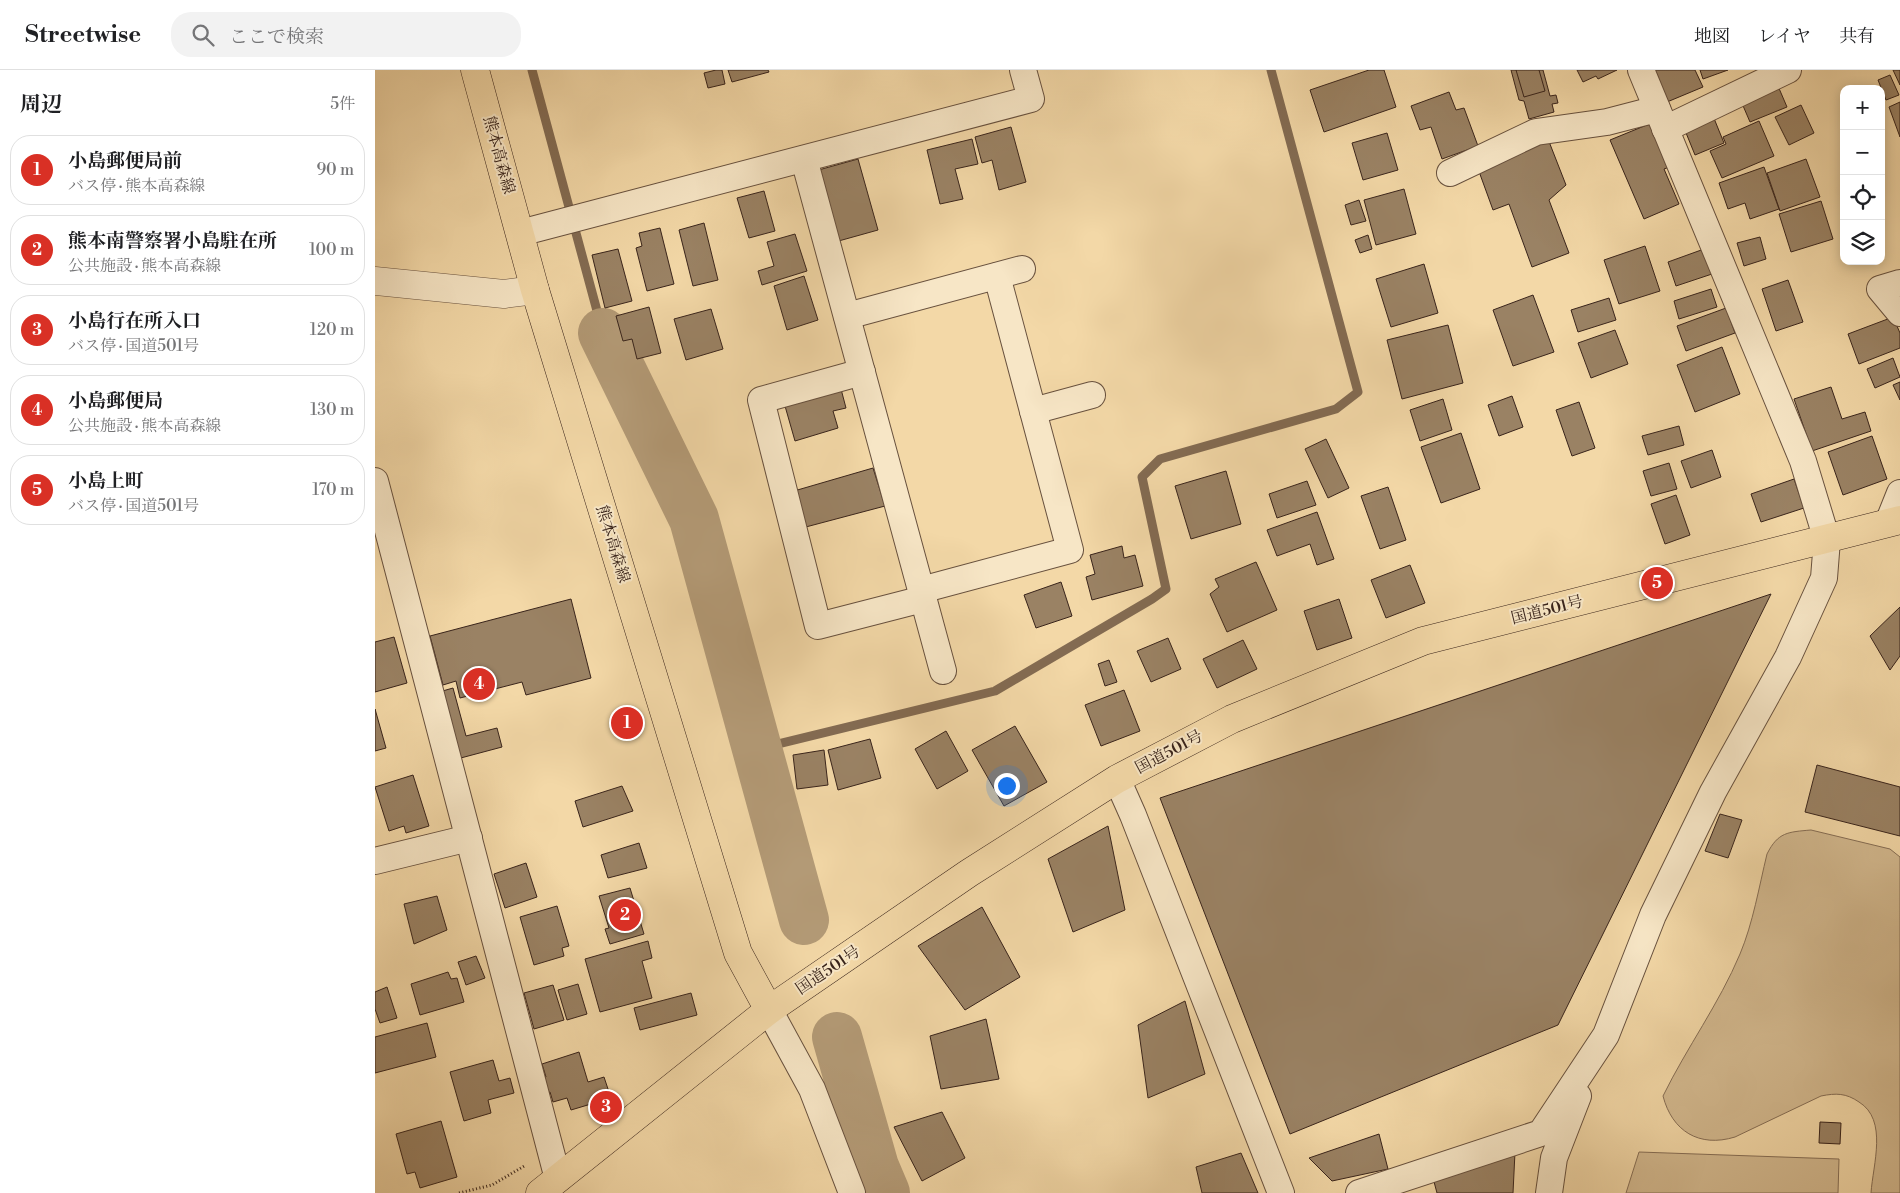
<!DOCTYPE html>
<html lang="ja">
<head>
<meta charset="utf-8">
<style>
	body { margin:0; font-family:"Libre Bodoni","Noto Serif JP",serif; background:#f2f2f2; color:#202124 }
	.controls { position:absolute; right:15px; top:15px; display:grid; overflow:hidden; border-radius:10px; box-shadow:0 2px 12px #0003 }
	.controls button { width:45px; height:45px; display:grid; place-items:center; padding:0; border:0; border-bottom:1px solid #e0e0e0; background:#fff; color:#202124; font:25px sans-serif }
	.you { position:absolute; left:631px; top:715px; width:18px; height:18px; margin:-12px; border:4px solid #fff; border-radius:50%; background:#1a73e8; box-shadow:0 0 0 8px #1a73e833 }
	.badge { display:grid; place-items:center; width:32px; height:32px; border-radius:50%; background:#d93025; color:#fff; font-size:16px; font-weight:700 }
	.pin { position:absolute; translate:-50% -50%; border:2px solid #fff; box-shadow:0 1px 5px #0006 }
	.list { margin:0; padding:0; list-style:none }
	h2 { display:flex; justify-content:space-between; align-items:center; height:65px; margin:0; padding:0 20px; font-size:21px }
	h2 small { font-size:16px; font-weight:400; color:#757577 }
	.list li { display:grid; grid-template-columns:32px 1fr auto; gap:15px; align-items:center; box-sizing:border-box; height:70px; margin:0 10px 10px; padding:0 10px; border:1px solid #e0e0e0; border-radius:20px }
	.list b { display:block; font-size:19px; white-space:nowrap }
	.list p { margin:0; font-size:16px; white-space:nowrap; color:#757577 }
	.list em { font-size:16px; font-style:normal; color:#757577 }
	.icon { flex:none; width:28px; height:28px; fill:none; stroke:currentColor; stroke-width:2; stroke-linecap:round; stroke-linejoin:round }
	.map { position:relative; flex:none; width:1525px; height:1123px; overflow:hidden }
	header { display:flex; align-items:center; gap:30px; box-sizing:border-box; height:70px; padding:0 25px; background:#fff; border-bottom:1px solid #e0e0e0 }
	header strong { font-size:24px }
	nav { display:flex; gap:28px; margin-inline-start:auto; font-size:18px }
	.search { width:350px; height:45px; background:#f2f2f2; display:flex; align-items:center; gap:12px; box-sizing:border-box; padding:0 18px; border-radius:20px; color:#757577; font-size:19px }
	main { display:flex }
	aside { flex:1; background:#fff }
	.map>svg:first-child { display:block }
</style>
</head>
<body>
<header>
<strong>Streetwise</strong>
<div class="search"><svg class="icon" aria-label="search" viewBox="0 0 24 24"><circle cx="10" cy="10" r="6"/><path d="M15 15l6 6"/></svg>ここで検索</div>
<nav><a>地図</a><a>レイヤ</a><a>共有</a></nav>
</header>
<main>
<aside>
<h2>周辺<small>5件</small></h2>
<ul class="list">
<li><span class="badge">1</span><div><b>小島郵便局前</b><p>バス停 · 熊本高森線</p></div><em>90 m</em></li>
<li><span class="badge">2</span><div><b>熊本南警察署小島駐在所</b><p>公共施設 · 熊本高森線</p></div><em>100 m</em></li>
<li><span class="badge">3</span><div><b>小島行在所入口</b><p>バス停 · 国道501号</p></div><em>120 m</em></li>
<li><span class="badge">4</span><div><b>小島郵便局</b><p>公共施設 · 熊本高森線</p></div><em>130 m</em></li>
<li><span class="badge">5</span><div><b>小島上町</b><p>バス停 · 国道501号</p></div><em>170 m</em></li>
</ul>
</aside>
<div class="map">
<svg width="1525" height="1123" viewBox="0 0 1525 1123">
	<rect width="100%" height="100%" fill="#f3d8a7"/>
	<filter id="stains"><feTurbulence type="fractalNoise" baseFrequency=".004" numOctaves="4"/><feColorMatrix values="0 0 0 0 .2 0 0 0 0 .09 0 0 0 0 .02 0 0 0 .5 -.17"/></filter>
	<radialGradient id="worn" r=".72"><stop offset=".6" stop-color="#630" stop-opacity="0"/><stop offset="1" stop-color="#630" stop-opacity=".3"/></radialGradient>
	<g fill="#d3b98f" stroke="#866e55">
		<path d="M 1436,760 L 1515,779 L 1525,787 L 1525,1123 L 1496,1123 C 1498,1094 1513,1050 1484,1032 C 1471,1023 1461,1023 1446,1026 L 1360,1067 C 1324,1078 1297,1061 1288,1026 C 1312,977 1344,934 1365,884 C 1378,853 1384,817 1392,784 C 1403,762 1413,762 1436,760 Z"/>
		<path d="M 1264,1082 L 1464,1089 L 1463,1123 L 1251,1123 Z"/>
	</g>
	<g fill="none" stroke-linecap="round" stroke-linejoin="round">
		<g stroke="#836b52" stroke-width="9">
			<path d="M 157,0 L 228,263"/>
			<path d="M 382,679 L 620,621 L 777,529 L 791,519 L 767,407 L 785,389 L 961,339 L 983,322 L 896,0"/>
		</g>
		<g stroke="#b49b77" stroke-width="50">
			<path d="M 228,263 L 319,449 L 429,850"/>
			<path d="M 462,967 L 499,1097 L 510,1123"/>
		</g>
	</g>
	<g fill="#9a8264" stroke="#39241b">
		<path d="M 341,0 L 347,0 L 350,14 L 333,18 L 329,3 Z"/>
		<path d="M 353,0 L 393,0 L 394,2 L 357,12 Z"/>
		<path d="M 994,0 L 1009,0 L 1021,37 L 949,62 L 935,20 Z"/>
		<path d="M 1136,0 L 1168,0 L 1175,26 L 1181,25 L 1183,33 L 1177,34 L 1179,42 L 1154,49 L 1149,31 L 1144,30 Z"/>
		<path d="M 1141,0 L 1164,0 L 1170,21 L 1149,27 Z"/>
		<path d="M 1202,0 L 1242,0 L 1223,9 L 1221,6 L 1208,12 Z"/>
		<path d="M 1279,0 L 1320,0 L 1328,17 L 1292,32 Z"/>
		<path d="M 1325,0 L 1353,0 L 1328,9 Z"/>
		<path d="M 1518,0 L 1525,0 L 1525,15 Z"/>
		<path d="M 1515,5 L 1524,25 L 1511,30 L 1503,10 Z"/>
		<path d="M 1400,9 L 1412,37 L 1375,52 L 1363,24 Z"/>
		<path d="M 1074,22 L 1081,40 L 1089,38 L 1103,76 L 1067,89 L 1056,57 L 1045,60 L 1036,36 Z"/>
		<path d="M 1525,32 L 1525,67 L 1514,37 Z"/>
		<path d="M 1426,35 L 1439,63 L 1414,75 L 1400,47 Z"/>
		<path d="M 1336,41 L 1349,73 L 1320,85 L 1307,53 Z"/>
		<path d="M 1384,51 L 1399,86 L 1347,108 L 1335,81 L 1351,74 L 1348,67 Z"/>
		<path d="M 1279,52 L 1297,96 L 1289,99 L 1304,134 L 1269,149 L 1235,70 Z"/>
		<path d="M 636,57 L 651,112 L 624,120 L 617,90 L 607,93 L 600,67 Z"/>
		<path d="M 1012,63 L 1023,100 L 988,110 L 977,73 Z"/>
		<path d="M 597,69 L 603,94 L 580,99 L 588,129 L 565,134 L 552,80 Z"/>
		<path d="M 1173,69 L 1191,115 L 1174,130 L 1194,183 L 1157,197 L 1134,134 L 1118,140 L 1102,96 Z"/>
		<path d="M 483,89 L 503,160 L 460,172 L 440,101 Z"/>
		<path d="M 1431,89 L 1445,127 L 1405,141 L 1392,103 Z"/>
		<path d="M 1389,97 L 1404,139 L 1375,149 L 1370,133 L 1353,139 L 1344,113 Z"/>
		<path d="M 1029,119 L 1041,164 L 1001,175 L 989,130 Z"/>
		<path d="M 389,121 L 400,161 L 374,168 L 362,128 Z"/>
		<path d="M 984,130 L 991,151 L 976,155 L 970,135 Z"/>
		<path d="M 1446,131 L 1458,169 L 1416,182 L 1404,144 Z"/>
		<path d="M 329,153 L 343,210 L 318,216 L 304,160 Z"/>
		<path d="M 285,158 L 299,214 L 272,221 L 261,178 L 267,176 L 264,163 Z"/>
		<path d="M 420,164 L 432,201 L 387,215 L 383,201 L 399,196 L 392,172 Z"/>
		<path d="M 993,165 L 997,179 L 985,183 L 980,170 Z"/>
		<path d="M 1385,167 L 1391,189 L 1369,196 L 1362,173 Z"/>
		<path d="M 1270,176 L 1285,221 L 1244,234 L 1229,190 Z"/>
		<path d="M 243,179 L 257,231 L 230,238 L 217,185 Z"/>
		<path d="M 1329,179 L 1337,204 L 1301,216 L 1293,192 Z"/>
		<path d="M 1049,194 L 1063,243 L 1016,257 L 1001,209 Z"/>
		<path d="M 429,206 L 443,250 L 412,260 L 399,216 Z"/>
		<path d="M 1413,210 L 1428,252 L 1401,261 L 1387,219 Z"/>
		<path d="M 1336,219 L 1342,237 L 1304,249 L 1299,231 Z"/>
		<path d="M 1158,225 L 1179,282 L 1138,296 L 1118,240 Z"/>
		<path d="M 1234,228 L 1241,250 L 1203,262 L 1196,240 Z"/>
		<path d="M 274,237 L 286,283 L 262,289 L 257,269 L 248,271 L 241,246 Z"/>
		<path d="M 1351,238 L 1360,263 L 1311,281 L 1302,256 Z"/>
		<path d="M 336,239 L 348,279 L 311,290 L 299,249 Z"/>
		<path d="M 1518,247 L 1525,263 L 1525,278 L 1484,294 L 1473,264 Z"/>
		<path d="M 1073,255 L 1088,313 L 1027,329 L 1012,270 Z"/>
		<path d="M 1240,260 L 1253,294 L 1216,308 L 1203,273 Z"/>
		<path d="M 1347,277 L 1365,324 L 1320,342 L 1302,295 Z"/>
		<path d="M 1518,288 L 1525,307 L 1500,318 L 1492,299 Z"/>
		<path d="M 1525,312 L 1525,330 L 1518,315 Z"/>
		<path d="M 1456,317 L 1467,349 L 1490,342 L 1496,361 L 1437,381 L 1419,329 Z"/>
		<path d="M 466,319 L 471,338 L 458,341 L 463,358 L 420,371 L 410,336 Z"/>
		<path d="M 1137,326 L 1148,357 L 1124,366 L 1113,335 Z"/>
		<path d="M 1068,329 L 1077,360 L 1045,371 L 1035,340 Z"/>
		<path d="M 1204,332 L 1220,378 L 1197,386 L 1181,340 Z"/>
		<path d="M 1304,356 L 1309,375 L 1273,385 L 1267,366 Z"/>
		<path d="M 1086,363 L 1105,419 L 1066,433 L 1046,377 Z"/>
		<path d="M 1497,366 L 1512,409 L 1468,425 L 1453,382 Z"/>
		<path d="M 951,369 L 974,418 L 953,428 L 930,379 Z"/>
		<path d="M 1337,380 L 1346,407 L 1316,418 L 1306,391 Z"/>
		<path d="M 1294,393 L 1302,419 L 1276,426 L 1268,401 Z"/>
		<path d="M 498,398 L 510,436 L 427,458 L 419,421 Z"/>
		<path d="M 851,401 L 866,454 L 816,469 L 800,416 Z"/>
		<path d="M 1419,409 L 1429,438 L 1386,452 L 1376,424 Z"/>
		<path d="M 932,411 L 941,435 L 902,448 L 894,424 Z"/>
		<path d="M 1013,417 L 1031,470 L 1005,479 L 986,426 Z"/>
		<path d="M 1301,425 L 1315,465 L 1290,474 L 1276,434 Z"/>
		<path d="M 942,442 L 959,489 L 942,495 L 935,474 L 902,486 L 892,460 Z"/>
		<path d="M 747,476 L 749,488 L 760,485 L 768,516 L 717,530 L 711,507 L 720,504 L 715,485 Z"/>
		<path d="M 881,492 L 902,540 L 852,562 L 835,524 L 844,517 L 840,509 Z"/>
		<path d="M 1035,495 L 1050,533 L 1011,548 L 996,510 Z"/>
		<path d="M 686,512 L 697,546 L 661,558 L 649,525 Z"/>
		<path d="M 1396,524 L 1183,955 L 915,1064 L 785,728 Z"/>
		<path d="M 196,529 L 216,608 L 151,625 L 147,612 L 85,628 L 81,611 L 68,615 L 55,566 Z"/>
		<path d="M 964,529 L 977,568 L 942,580 L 929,541 Z"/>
		<path d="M 1525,537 L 1525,586 L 1515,600 L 1495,566 Z"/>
		<path d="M 19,567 L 32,613 L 0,622 L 0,572 Z"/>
		<path d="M 793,568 L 806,599 L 776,612 L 762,581 Z"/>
		<path d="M 868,570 L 882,599 L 842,618 L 828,589 Z"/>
		<path d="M 734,590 L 742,612 L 730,616 L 723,594 Z"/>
		<path d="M 78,618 L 91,666 L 122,658 L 127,677 L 82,689 L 64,622 Z"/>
		<path d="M 749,620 L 765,661 L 726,676 L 710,635 Z"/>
		<path d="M 0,639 L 11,678 L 0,681 Z"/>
		<path d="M 640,656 L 672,712 L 629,736 L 597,680 Z"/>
		<path d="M 571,661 L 593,701 L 562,719 L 540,679 Z"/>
		<path d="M 495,669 L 506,708 L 463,720 L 453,680 Z"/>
		<path d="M 449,680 L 453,715 L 422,719 L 418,685 Z"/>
		<path d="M 1442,695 L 1525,717 L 1525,766 L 1430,742 Z"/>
		<path d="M 38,705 L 54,756 L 31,763 L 29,756 L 14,761 L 0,717 Z"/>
		<path d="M 247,716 L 258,741 L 208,757 L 200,731 Z"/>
		<path d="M 1345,744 L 1367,750 L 1353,788 L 1330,781 Z"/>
		<path d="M 733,756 L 750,840 L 698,862 L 673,789 Z"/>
		<path d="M 264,773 L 272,798 L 233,808 L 226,785 Z"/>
		<path d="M 151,793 L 162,827 L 130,838 L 119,804 Z"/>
		<path d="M 255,818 L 269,864 L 235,874 L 230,859 L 234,858 L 224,826 Z"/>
		<path d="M 62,826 L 72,860 L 39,874 L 29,834 Z"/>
		<path d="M 182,836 L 194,876 L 187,878 L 189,886 L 159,895 L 145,847 Z"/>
		<path d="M 607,837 L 645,907 L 590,940 L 543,876 Z"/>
		<path d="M 273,871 L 277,888 L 267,891 L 277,928 L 225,942 L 210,889 Z"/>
		<path d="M 101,886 L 110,908 L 91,915 L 83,892 Z"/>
		<path d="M 73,902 L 76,909 L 82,908 L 89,932 L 45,945 L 36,914 Z"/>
		<path d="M 203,914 L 212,944 L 192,950 L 183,920 Z"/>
		<path d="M 178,915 L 189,950 L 159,959 L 149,923 Z"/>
		<path d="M 12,917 L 22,948 L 5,953 L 0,939 L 0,922 Z"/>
		<path d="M 316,923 L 322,945 L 265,960 L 259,938 Z"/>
		<path d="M 810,931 L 830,1004 L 773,1028 L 763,955 Z"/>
		<path d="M 611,949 L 624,1009 L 566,1019 L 555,966 Z"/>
		<path d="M 52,953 L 61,987 L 0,1003 L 0,967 Z"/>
		<path d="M 204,982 L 213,1012 L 229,1007 L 236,1028 L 196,1040 L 192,1028 L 178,1032 L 175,1022 L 169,1024 L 164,1009 L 171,1007 L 167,994 Z"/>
		<path d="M 118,990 L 124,1011 L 135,1008 L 139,1023 L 113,1030 L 116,1043 L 89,1051 L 75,1002 Z"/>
		<path d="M 567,1042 L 590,1088 L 547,1111 L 519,1057 Z"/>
		<path d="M 66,1051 L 82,1107 L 45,1118 L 40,1102 L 32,1104 L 21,1064 Z"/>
		<path d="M 1445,1052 L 1466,1053 L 1465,1074 L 1444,1073 Z"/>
		<path d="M 1004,1064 L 1013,1099 L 957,1111 L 934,1088 Z"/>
		<path d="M 1140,1082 L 1138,1123 L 1062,1123 L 1058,1108 Z"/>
		<path d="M 866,1083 L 883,1123 L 827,1123 L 821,1097 Z"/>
	</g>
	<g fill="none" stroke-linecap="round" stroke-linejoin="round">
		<g stroke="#68513e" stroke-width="28">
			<g id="minor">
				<path d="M 1290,59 L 1413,0"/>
				<path d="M 429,89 L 568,601"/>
				<path d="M 1075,103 L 1161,62 L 1232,52 L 1282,39"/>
				<path d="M 145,163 L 656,29 L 648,0"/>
				<path d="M 1525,213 L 1505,219 L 1525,243"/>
				<path d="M 472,246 L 647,199"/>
				<path d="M 487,302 L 386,330 L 443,556 L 548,529"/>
				<path d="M 658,341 L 717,325"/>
				<path d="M 0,411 L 183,1109"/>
				<path d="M 1513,453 L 1525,423"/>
				<path d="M 546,520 L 695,480 L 622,206"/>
				<path d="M 742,709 L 758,745 L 906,1123"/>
				<path d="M 0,791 L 94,768"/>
				<path d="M 394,940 L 437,1019 L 477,1123"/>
				<path d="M 984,1123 L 1166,1063 L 1231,965 L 1278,845 L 1338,722 L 1413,587 L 1449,508 L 1452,470 L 1428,391 L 1266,0"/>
				<path d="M 1174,1123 L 1179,1088 L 1203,1026"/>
			</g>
		</g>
		<g stroke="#68513e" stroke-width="29">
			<path id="tertiary" d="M 0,211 L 129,224 L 160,220"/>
		</g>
		<g stroke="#39241b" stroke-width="29">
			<path id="primary" d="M 100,0 L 160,220 L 363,883 L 394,940"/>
		</g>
		<g stroke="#39241b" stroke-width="29">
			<path id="trunk" d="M 165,1123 L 394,940 L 594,803 L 742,709 L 857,649 L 1048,571 L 1525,450"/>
		</g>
		<path stroke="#39241b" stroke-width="3" stroke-dasharray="1 2.5" stroke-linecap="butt" d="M 84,1123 L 117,1115 L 151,1095"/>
		<use href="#minor" stroke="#f7e6c6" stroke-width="26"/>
		<use href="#tertiary" stroke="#f7e6c6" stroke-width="28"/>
		<use href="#primary" stroke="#f3d8a7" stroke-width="28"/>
		<use href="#trunk" stroke="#f3d8a7" stroke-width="28"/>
	</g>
	<g text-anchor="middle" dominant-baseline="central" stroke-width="4" stroke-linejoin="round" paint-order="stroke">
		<g font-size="16" fill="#39241b" stroke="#f7e6c6">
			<text transform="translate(124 85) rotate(75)">熊本高森線</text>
			<text transform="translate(238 474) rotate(73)">熊本高森線</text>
			<text transform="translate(1172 540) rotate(-14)">国道501号</text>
			<text transform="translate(794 682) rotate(-28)">国道501号</text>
			<text transform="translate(453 900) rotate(-34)">国道501号</text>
		</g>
	</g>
	<rect width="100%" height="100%" filter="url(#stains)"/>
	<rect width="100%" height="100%" fill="url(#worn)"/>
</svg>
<div class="controls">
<button>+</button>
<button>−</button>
<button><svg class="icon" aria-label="locate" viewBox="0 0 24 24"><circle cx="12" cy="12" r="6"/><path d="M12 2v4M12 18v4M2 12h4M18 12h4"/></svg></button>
<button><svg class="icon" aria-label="layers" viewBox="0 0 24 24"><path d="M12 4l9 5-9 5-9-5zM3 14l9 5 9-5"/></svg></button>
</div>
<div class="you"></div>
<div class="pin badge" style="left:252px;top:653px">1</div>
<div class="pin badge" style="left:250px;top:845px">2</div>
<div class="pin badge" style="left:231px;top:1037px">3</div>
<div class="pin badge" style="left:104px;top:614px">4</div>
<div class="pin badge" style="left:1282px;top:513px">5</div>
</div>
</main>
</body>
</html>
